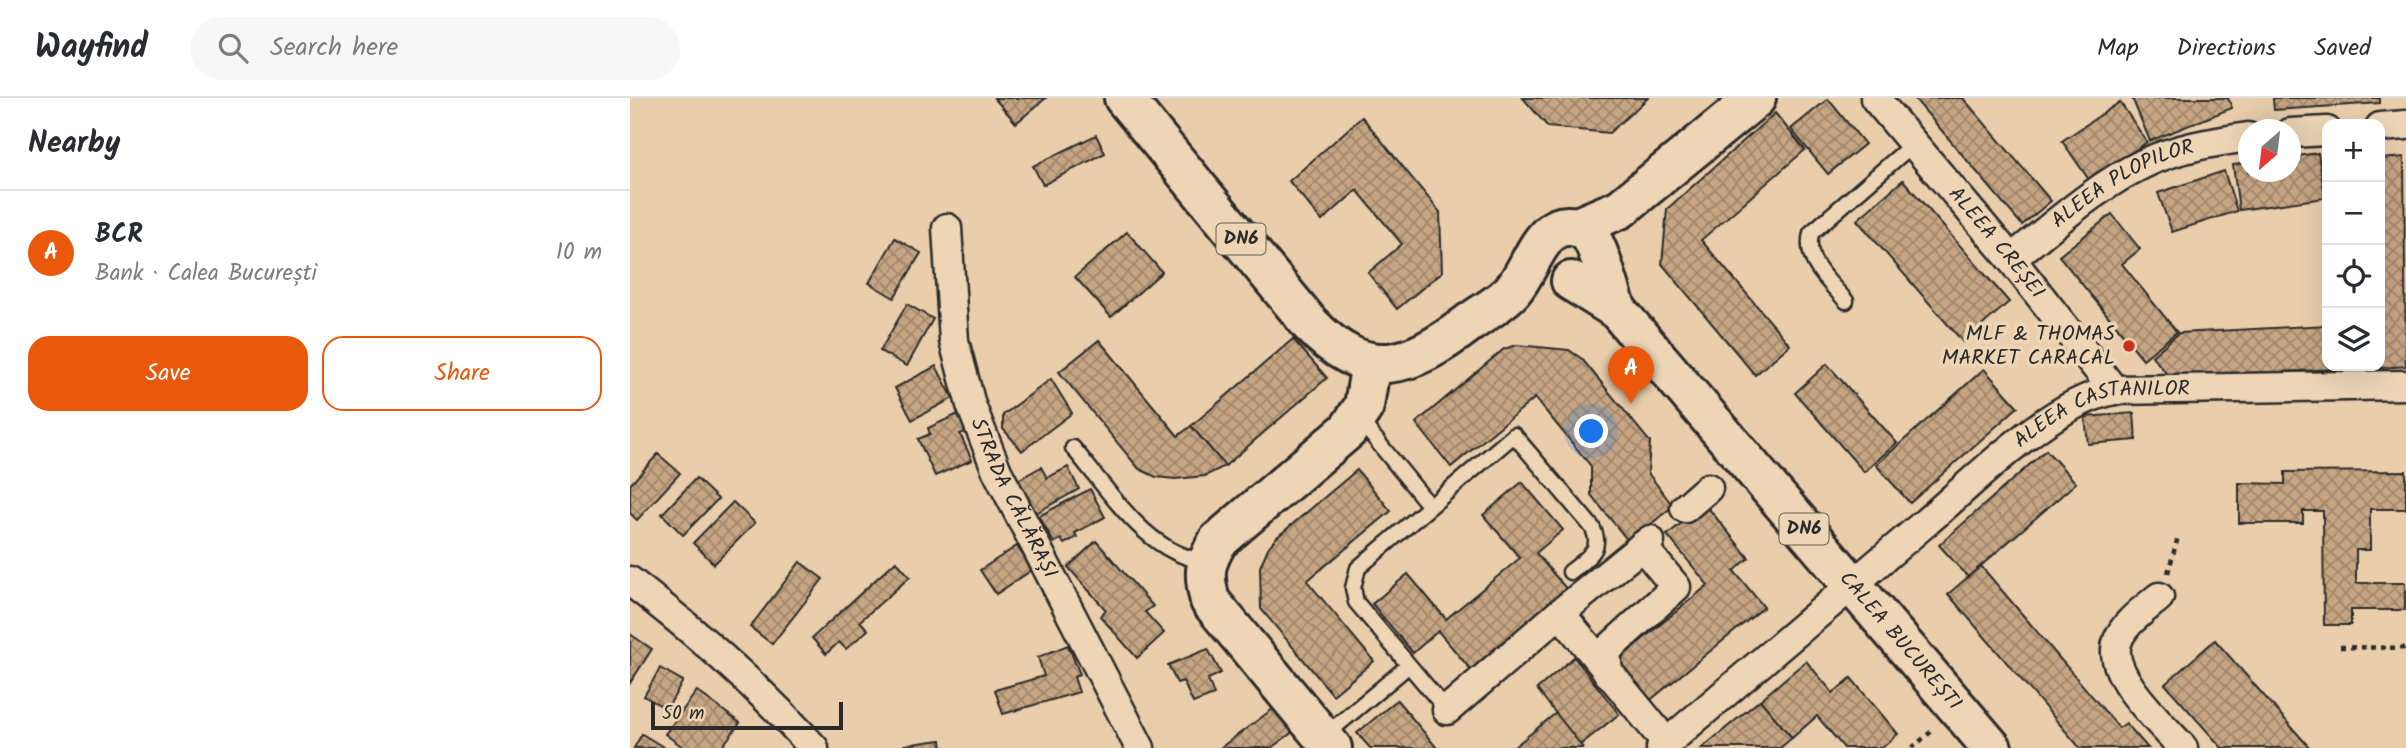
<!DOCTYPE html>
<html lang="en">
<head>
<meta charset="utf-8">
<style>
	body { margin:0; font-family:Kalam,sans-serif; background:#f7f7f7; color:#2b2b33 }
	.controls { position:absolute; right:21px; top:21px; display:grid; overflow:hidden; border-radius:14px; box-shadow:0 7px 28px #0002 }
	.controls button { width:63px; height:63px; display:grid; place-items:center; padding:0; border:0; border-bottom:2px solid #e1e1e2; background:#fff; color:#2b2b33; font:35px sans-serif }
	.compass { position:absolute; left:1608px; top:21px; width:63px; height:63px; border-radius:50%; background:#fff; box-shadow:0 7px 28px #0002; rotate:208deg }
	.scale { position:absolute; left:21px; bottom:18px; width:192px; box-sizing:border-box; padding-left:7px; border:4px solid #2b2b2b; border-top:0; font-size:19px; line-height:24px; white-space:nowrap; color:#2b2b2b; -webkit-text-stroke:5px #edd5b6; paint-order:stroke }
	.you { position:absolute; left:962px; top:334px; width:24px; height:24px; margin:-18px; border:5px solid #fff; border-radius:50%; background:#1a73e8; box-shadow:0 0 0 10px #1a73e833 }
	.badge { display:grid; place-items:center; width:46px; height:46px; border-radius:50%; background:#ea580c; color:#fff; font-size:23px; font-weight:700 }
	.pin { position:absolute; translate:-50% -58px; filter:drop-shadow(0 2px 4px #0008) }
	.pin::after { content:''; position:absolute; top:37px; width:24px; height:21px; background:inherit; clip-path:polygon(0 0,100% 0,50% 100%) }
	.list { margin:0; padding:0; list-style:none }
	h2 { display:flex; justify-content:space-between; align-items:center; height:91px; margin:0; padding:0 28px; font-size:30px }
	h2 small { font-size:23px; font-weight:400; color:#7c7c81 }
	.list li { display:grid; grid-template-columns:46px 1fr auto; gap:21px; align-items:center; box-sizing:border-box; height:126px; padding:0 28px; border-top:2px solid #e1e1e2 }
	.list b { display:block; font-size:26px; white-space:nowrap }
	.list p { margin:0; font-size:23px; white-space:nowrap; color:#7c7c81 }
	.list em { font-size:23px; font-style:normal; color:#7c7c81 }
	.actions { display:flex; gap:14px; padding:21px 28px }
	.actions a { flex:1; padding:16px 0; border:2px solid #ea580c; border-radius:21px; text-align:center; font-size:24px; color:#ea580c }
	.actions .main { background:#ea580c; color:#fff }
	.icon { flex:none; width:38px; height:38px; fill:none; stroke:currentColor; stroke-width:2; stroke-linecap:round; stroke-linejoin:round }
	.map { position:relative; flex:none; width:1776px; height:650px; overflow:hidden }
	header { display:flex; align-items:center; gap:42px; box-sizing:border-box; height:98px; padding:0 35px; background:#fff; border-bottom:2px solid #e1e1e2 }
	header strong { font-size:33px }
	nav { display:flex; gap:38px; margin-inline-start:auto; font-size:24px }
	.search { width:490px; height:63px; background:#f7f7f7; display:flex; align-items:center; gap:18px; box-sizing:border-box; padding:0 24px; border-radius:38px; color:#7c7c81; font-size:26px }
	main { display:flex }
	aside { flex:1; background:#fff }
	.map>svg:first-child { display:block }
</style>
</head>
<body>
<header>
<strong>Wayfind</strong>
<div class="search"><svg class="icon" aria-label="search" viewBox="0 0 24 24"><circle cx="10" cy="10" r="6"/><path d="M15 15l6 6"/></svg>Search here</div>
<nav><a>Map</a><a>Directions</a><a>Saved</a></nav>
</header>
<main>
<aside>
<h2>Nearby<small></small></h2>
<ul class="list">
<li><span class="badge">A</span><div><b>BCR</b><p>Bank · Calea București</p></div><em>10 m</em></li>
</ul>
<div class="actions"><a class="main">Save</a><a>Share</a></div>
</aside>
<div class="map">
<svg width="1776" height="650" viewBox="0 0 1776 650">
	<defs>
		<pattern id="building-cross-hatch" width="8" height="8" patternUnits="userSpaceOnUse" patternTransform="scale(1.75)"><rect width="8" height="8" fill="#c6a583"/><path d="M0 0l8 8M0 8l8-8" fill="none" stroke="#a1876b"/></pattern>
	</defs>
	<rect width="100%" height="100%" fill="#eaceac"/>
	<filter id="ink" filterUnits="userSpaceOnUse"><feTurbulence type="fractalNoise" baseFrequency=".0143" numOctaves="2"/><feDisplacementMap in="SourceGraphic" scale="14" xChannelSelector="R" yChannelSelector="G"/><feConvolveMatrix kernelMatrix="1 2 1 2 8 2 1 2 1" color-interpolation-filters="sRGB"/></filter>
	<g filter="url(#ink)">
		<g fill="url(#building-cross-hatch)" stroke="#2b2b2b" stroke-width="2">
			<path d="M 364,0 L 416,0 L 386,25 Z"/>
			<path d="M 893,0 L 1018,0 L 979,35 L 918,29 Z"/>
			<path d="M 1284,0 L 1333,0 L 1421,103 L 1392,127 Z"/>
			<path d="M 1502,0 L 1598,0 L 1602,10 L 1520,43 Z"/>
			<path d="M 1643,0 L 1750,0 L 1750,5 L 1644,12 Z"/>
			<path d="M 1198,1 L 1235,46 L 1198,76 L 1161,31 Z"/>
			<path d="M 1490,4 L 1517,44 L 1460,83 L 1432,43 Z"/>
			<path d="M 1145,15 L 1175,52 L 1071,142 L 1160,247 L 1125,277 L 1032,166 L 1037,111 Z"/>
			<path d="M 732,19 L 810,114 L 812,174 L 767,211 L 738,175 L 772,146 L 727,92 L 692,123 L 659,83 Z"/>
			<path d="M 466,37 L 475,55 L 413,87 L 403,68 Z"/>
			<path d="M 1688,55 L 1695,100 L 1609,112 L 1603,67 L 1618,65 L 1618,74 L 1660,74 L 1660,59 Z"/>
			<path d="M 1774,59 L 1776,268 L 1751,270 L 1750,61 Z"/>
			<path d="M 1594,73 L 1607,113 L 1542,134 L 1528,95 Z"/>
			<path d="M 1273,82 L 1379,204 L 1333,244 L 1227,122 Z"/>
			<path d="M 1482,116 L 1510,151 L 1492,166 L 1547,234 L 1513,261 L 1429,158 Z"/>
			<path d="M 497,134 L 532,174 L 481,219 L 445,179 Z"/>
			<path d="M 265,140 L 291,155 L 264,200 L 239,185 Z"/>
			<path d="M 277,206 L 303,221 L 277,268 L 250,253 Z"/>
			<path d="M 1697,227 L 1697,268 L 1706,268 L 1706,271 L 1540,280 L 1522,258 L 1549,235 Z"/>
			<path d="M 663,241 L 697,280 L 595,368 L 561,328 Z"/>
			<path d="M 469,242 L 548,338 L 561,328 L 595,368 L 575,378 L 545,381 L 526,379 L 509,371 L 429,274 Z"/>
			<path d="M 887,247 L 939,252 L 952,261 L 1020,344 L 1018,375 L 1043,408 L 999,444 L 961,397 L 961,368 L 905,300 L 821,369 L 786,325 L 874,251 Z"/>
			<path d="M 1197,266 L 1267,345 L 1234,374 L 1165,295 Z"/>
			<path d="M 306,268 L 323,300 L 282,322 L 265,290 Z"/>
			<path d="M 1354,271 L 1388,309 L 1280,405 L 1246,367 Z"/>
			<path d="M 421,281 L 442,315 L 392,353 L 373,331 L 373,317 Z"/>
			<path d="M 1504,315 L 1506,342 L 1458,346 L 1455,319 Z"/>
			<path d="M 328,316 L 336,334 L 330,336 L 342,362 L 305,378 L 288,341 L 300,336 L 298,330 Z"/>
			<path d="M 1416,352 L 1446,385 L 1338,479 L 1309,447 Z"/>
			<path d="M 28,356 L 50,375 L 7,422 L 0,415 L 0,387 Z"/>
			<path d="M 411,369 L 417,380 L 438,369 L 449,391 L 406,415 L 388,382 Z"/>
			<path d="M 727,372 L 761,413 L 677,483 L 744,563 L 703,597 L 631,511 L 630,469 L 638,450 L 646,440 Z"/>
			<path d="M 1776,373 L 1776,411 L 1740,411 L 1740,452 L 1726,452 L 1726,485 L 1775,485 L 1775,512 L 1721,512 L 1721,527 L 1694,527 L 1693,413 L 1673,413 L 1673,425 L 1609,425 L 1609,385 L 1655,386 L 1655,374 Z"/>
			<path d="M 66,380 L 88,401 L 53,437 L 32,416 Z"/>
			<path d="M 892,384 L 933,432 L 906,455 L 938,493 L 842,573 L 808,533 L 783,555 L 742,506 L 778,476 L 816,521 L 890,460 L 853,417 Z"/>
			<path d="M 460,391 L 475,419 L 445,435 L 447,439 L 434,446 L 431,441 L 424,445 L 409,418 Z"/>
			<path d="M 103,404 L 125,425 L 84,466 L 63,445 Z"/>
			<path d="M 1075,406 L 1119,460 L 1104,473 L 1134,509 L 1018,604 L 985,564 L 1078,487 L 1037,437 Z"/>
			<path d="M 466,443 L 523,508 L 515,514 L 534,535 L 507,560 L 470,518 L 476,512 L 438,469 Z"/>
			<path d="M 387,448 L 392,456 L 399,452 L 405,470 L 366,496 L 350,472 Z"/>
			<path d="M 266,463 L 280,479 L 230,523 L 238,532 L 216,551 L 209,544 L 196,556 L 182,540 Z"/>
			<path d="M 170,464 L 193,481 L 142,546 L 120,529 Z"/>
			<path d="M 1351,468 L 1489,630 L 1496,625 L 1518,650 L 1450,650 L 1318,496 Z"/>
			<path d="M 0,536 L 22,551 L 0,585 Z"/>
			<path d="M 1585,542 L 1680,650 L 1592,650 L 1535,586 Z"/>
			<path d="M 438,547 L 450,576 L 444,579 L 449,594 L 373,616 L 365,592 L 414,578 L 408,559 Z"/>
			<path d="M 578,551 L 591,575 L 578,581 L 584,597 L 563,605 L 553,583 L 547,585 L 538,567 Z"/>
			<path d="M 944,559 L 989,616 L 950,647 L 907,591 Z"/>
			<path d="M 1176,563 L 1203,595 L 1221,580 L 1268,636 L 1252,650 L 1214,650 L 1187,618 L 1162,640 L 1130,602 Z"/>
			<path d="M 30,570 L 53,583 L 37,611 L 14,598 Z"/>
			<path d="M 67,593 L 110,625 L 91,650 L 54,650 L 35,636 Z"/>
			<path d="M 767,602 L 807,650 L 740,650 L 727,635 Z"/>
			<path d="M 1130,602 L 1162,640 L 1150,650 L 1072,650 Z"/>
			<path d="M 644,610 L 664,633 L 641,650 L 590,650 Z"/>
			<path d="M 926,615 L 953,650 L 883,650 Z"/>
			<path d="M 12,636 L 35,650 L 4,650 Z"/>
			<path d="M 311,642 L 312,650 L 274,650 L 274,647 Z"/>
		</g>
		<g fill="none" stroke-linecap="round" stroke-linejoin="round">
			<g stroke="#2b2b2b" stroke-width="19">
				<g id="lane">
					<path d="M 1216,203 C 1198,182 1174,164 1181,135 L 1283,46"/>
					<path d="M 729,321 L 799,407"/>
					<path d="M 443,350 C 479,392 518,458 576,463"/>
					<path d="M 820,616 L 726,504 L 723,490 L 728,470 L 884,337 L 962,429 C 974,452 958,459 940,474"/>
					<path d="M 693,639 L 778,568"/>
				</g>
			</g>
			<g stroke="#2b2b2b" stroke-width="33">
				<g id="street">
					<path id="s1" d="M 1245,0 L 1381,161 L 1484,292"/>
					<path d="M 1750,29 L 1776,27"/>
					<path d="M 1660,35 L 1697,33"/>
					<path id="s2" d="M 317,130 L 324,243 L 341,307 L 367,373 L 510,650"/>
					<path id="s3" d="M 1381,161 C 1423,128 1465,89 1513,66 C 1545,50 1584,44 1618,39"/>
					<path d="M 1055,410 L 1078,390"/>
					<path d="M 0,483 C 66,534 128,588 184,650"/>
					<path d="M 1529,499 C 1515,511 1495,524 1488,542 C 1474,575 1533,627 1553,650"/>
					<path d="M 930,515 L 1020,442"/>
					<path d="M 978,575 L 976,553 L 1046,489 L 1012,448"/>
					<path d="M 817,612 L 930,515 L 1026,632"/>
					<path id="s4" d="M 1031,650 C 1119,575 1206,500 1295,425 C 1346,382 1419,305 1484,292 L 1776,287"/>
				</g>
			</g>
			<g stroke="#2b2b2b" stroke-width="44">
				<g id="secondary">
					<path d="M 947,129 L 990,111 L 1126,0"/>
					<path d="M 702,650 L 580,503 C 573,475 574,467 588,443 L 718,332 L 734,308 L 741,264"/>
				</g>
			</g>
			<g stroke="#2b2b2b" stroke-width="44">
				<g id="primary">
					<path d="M 494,0 L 680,226 C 737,286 780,270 839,225 C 853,215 871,205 882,193 C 897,176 904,149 920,135 C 929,126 945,126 955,133 C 968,142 980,194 987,212"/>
					<path id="s5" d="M 941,183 L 987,212 L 1362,650"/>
				</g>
			</g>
			<g stroke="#2b2b2b" stroke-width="4.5" stroke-dasharray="5 5" stroke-linecap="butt">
				<path d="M 1538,475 L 1548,439"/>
				<path d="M 1710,549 L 1776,550"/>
				<path d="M 1282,650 L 1303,632"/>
			</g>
			<use href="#lane" stroke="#edd5b6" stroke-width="14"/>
			<use href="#street" stroke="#edd5b6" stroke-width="28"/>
			<use href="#secondary" stroke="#edd5b6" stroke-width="38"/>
			<use href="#primary" stroke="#edd5b6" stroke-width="38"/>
		</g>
	</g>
	<circle fill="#c8321e" stroke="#edd5b6" stroke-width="2.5" cx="1499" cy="248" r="7"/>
	<g text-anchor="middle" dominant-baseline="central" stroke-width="7" stroke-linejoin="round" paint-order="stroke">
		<g fill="#edd5b6" stroke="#655e55" stroke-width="2">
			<rect x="586.5" y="125.5" width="49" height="31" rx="5"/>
			<rect x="1149.5" y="415.5" width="49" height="31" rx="5"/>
		</g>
		<g font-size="19" font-weight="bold" fill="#2b2b2b">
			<text x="611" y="141">DN6</text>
			<text x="1174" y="431">DN6</text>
		</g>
		<g font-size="21" fill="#2b2b2b" stroke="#edd5b6">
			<text stroke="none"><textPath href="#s3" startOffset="136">ALEEA PLOPILOR</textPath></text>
			<text stroke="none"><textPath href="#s1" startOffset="189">ALEEA CREȘEI</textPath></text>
			<text stroke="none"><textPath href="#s4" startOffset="562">ALEEA CASTANILOR</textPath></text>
			<text stroke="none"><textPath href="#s2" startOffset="282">STRADA CĂLĂRAȘI</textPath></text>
			<text stroke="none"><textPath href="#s5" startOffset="490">CALEA BUCUREȘTI</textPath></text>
		</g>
		<g font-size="21" fill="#2b2b2b" stroke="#edd5b6" text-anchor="end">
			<text x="1485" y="236">MLF &amp; THOMAS<tspan x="1485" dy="24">MARKET CARACAL</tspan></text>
		</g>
	</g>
</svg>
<div class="controls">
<button>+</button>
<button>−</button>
<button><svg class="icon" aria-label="locate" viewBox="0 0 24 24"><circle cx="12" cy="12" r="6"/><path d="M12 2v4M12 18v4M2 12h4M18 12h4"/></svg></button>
<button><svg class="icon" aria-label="layers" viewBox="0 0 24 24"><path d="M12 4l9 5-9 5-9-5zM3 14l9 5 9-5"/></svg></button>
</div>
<svg class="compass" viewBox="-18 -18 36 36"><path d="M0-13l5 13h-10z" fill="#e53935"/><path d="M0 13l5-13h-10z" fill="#7c7c81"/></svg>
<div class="scale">50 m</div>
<div class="you"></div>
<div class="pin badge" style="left:1001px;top:306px">A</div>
</div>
</main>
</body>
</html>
